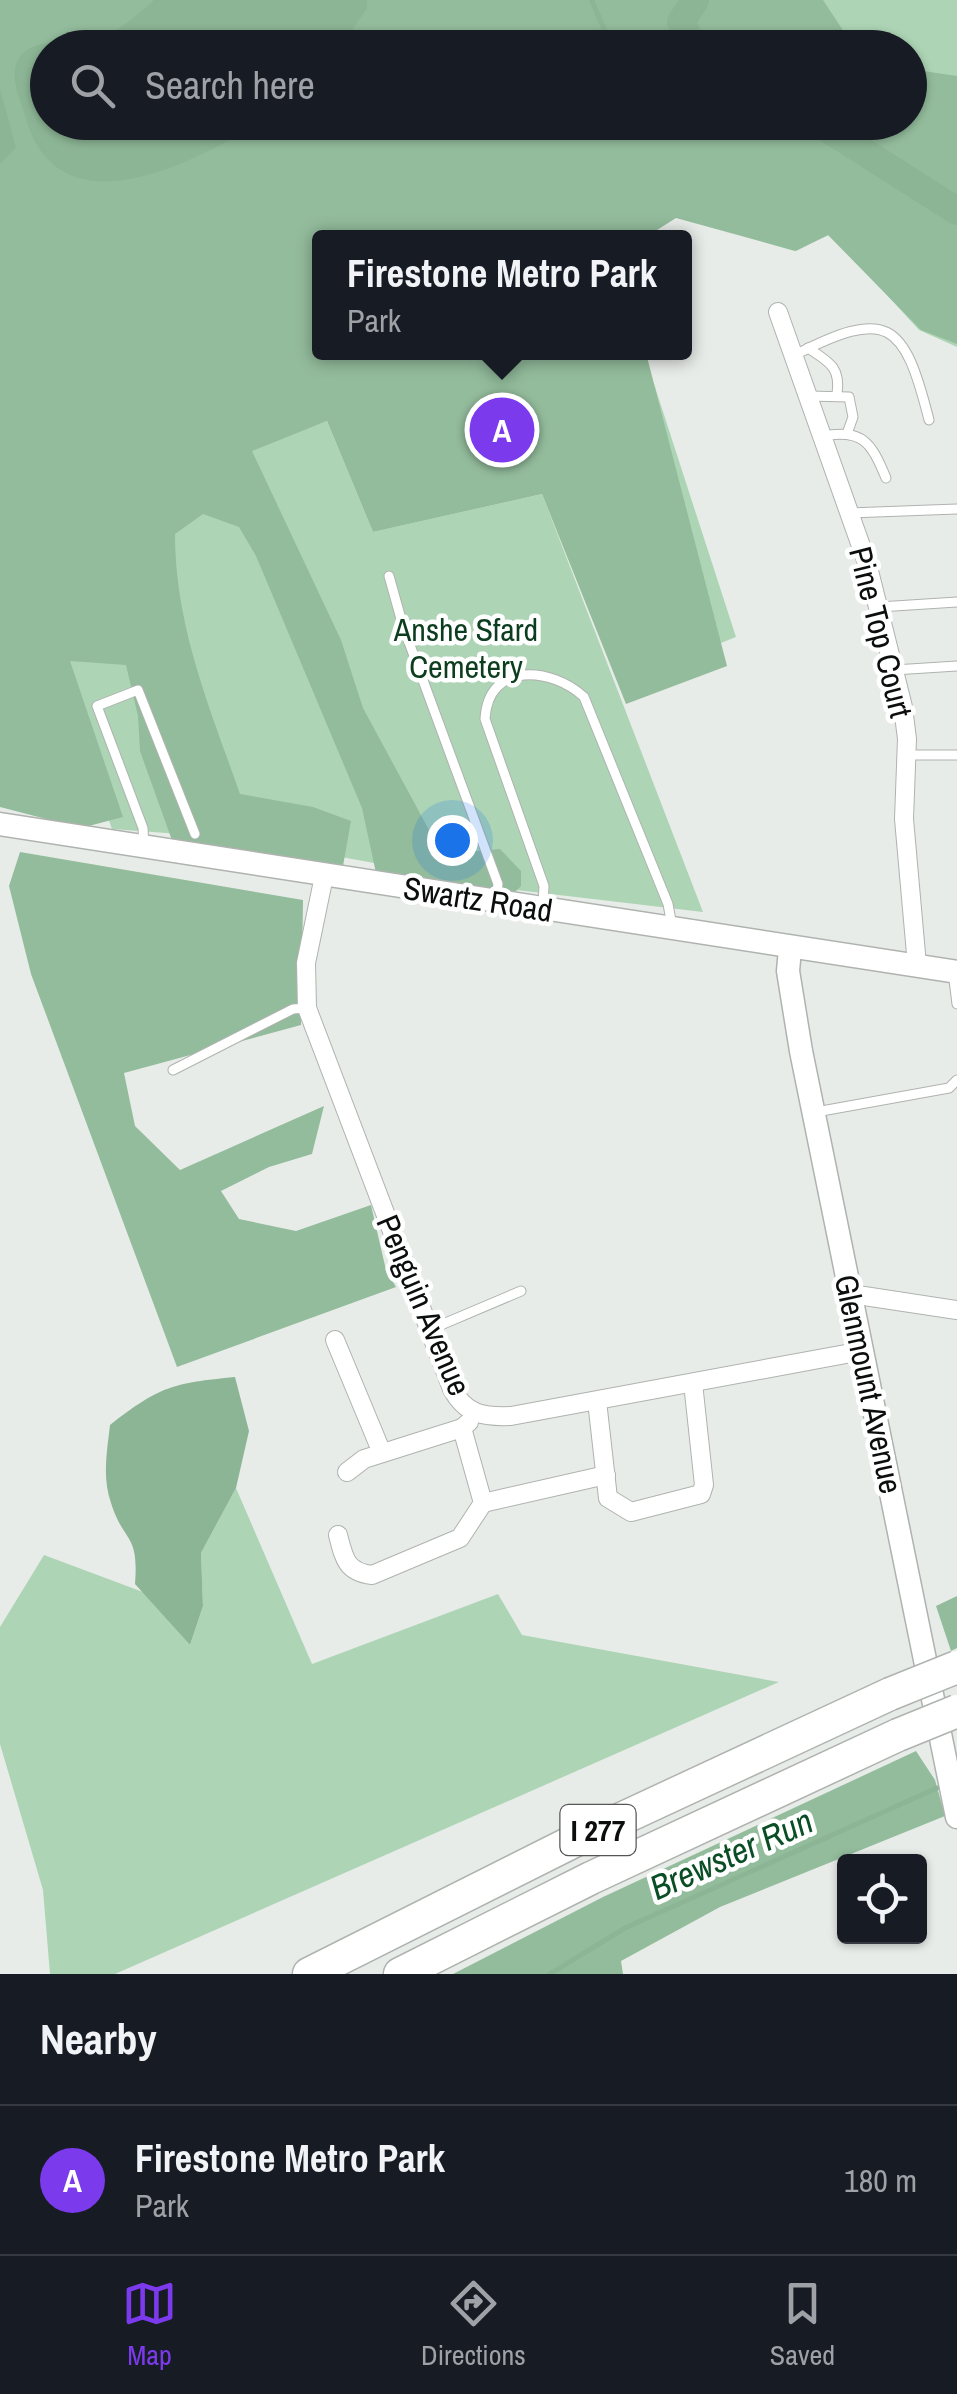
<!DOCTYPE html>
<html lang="en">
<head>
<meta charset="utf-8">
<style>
	body { margin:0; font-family:"Archivo Narrow",sans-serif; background:#242831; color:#f1f3f6 }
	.controls { position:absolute; right:30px; bottom:30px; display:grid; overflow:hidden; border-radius:10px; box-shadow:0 2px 8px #0004 }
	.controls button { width:90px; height:90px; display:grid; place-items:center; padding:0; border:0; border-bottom:2px solid #363941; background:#171b24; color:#f1f3f6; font:50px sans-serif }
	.you { position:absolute; left:452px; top:840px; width:35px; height:35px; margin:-25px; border:8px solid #fff; border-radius:50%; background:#1a73e8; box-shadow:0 0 0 15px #1a73e833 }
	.badge { display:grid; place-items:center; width:65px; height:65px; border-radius:50%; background:#7c3aed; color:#fff; font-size:32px; font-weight:700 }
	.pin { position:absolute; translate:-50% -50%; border:5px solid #fff; box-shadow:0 2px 10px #0006 }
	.popup { position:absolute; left:312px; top:230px; width:380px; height:130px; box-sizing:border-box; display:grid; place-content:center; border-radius:10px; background:#171b24; filter:drop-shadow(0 2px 8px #0005); font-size:32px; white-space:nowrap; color:#9ea1a6 }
	.popup b { font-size:38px; color:#f1f3f6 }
	.popup::after { content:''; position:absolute; left:50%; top:100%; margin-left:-20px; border:20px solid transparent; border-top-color:#171b24 }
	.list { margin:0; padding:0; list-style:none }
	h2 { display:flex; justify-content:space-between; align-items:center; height:130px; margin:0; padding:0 40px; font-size:42px }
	h2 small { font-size:32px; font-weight:400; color:#9ea1a6 }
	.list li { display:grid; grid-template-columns:65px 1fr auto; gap:30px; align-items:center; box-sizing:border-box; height:150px; padding:0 40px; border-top:2px solid #363941 }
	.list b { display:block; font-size:38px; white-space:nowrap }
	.list p { margin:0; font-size:32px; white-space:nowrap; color:#9ea1a6 }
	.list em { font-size:32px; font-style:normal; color:#9ea1a6 }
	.icon { flex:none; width:55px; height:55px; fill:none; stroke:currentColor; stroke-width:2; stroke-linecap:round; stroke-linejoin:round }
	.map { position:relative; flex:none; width:957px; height:1974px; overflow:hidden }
	.search { position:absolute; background:#171b24; box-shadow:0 2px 8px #0004; left:30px; right:30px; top:30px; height:110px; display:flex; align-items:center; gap:25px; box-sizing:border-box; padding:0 35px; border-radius:55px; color:#9ea1a6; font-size:38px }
	.sheet { height:280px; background:#171b24 }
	nav { display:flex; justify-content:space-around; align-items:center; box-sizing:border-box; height:140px; border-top:2px solid #363941; background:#171b24; font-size:28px; color:#9ea1a6 }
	nav a { display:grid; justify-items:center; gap:5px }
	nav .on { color:#7c3aed }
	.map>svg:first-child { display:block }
</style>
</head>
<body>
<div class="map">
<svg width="957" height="1974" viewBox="0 0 957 1974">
	<rect width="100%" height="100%" fill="#e8ece8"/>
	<g fill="#add5b5" fill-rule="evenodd">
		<path d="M 0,0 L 957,0 L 957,347 L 919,330 L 831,234 L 794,251 L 677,216 L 320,238 L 320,352 L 644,353 L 736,637 L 628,680 L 548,482 L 329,412 L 251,450 L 327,421 L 373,532 L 542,494 L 703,912 L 431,880 L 423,872 L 226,836 L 152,633 L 41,637 L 0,798 ZM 48,48 L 910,48 L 910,122 L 48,122 Z"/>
		<path d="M 46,641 L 150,642 L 220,837 L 112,829 Z"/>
		<path d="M 236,1488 L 312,1664 L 498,1594 L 522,1635 L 779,1682 L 115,1974 L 50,1974 L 43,1890 L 0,1744 L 0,1627 L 44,1555 L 143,1592 L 190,1645 L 203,1606 L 201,1553 Z"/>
	</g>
	<g fill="#93bc9c">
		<path d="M 0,0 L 823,0 L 854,47 L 48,48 L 48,122 L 910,122 L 910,69 L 957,76 L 957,344 L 921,330 L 828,235 L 796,251 L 676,218 L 646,237 L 320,238 L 320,352 L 646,353 L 727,666 L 626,704 L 542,494 L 373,532 L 327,421 L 252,451 L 341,640 L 363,708 L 442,854 L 500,849 L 521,871 L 521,886 L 511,896 L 376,873 L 362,808 L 256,556 L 239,527 L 203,514 L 175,534 C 175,627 210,708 240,794 L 313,807 L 351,821 L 343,866 L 174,846 L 140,751 L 138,716 L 126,665 L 70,661 L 123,817 L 81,828 L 0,807 Z"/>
		<path d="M 20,852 L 303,900 L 301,1025 L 124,1073 L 135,1126 L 180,1170 L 324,1106 L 312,1154 L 269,1167 L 221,1191 L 239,1219 L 296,1231 L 371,1205 L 386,1270 L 396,1287 L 177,1367 L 31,974 L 9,886 Z"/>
		<path d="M 957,1596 L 957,1648 L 951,1651 L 936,1606 Z"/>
		<path d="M 916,1751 L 935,1780 L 945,1816 L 720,1907 L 621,1961 L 623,1974 L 453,1974 L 603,1897 Z"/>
	</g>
	<g fill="#8cb595">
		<path d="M 154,0 L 367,0 L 367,8 L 341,47 L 48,48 L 48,122 L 259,123 C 188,166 57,233 25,116 C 20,98 8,75 19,58 C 35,34 74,47 98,39 C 119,32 138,14 154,0 Z"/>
		<path d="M 0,89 L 16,148 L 0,164 Z"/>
		<path d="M 235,1377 L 249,1431 L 236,1488 L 201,1553 L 203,1606 L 190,1645 L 135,1584 C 139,1532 124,1544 111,1503 C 102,1477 107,1451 110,1425 C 160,1386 173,1383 235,1377 Z"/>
	</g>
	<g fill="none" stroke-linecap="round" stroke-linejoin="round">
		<g stroke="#8cb595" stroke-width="5">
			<path d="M 592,1 L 612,48"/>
			<path d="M 550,1974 L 625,1928 L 937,1788"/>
		</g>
		<g stroke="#8cb595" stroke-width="28">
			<path d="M 694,48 L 681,22 L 695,0"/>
			<path d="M 817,122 L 957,211"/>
		</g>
		<g stroke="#afb3af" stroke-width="11">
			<g id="service">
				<path d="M 808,348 C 829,362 841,367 837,394"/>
				<path d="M 793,356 C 888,307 904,321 929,420"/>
				<path d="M 808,396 L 849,397 L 853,417 L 848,431"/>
				<path d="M 822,436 C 863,429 871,442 886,478"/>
				<path d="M 849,513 L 957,509"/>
				<path d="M 389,576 L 403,626 L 498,884 L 496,899"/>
				<path d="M 879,607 L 957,602"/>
				<path d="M 894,670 L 957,666"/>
				<path d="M 907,755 L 957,755"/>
				<path d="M 144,846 L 143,828 L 97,706 L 138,690 L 195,834"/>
				<path d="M 543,904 L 544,886 L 485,719 C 488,661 552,667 584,697 L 668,904 L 672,926"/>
				<path d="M 953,972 L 957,1004"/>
				<path d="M 173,1070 L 293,1009 L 307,1008"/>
				<path d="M 816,1112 L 949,1088 L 957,1080"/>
				<path d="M 429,1330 L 521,1291"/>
			</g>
		</g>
		<g stroke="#afb3af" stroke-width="20">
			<g id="minor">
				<path d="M 778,312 L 867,563 L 903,707 L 907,739 L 904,819 L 917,965"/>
				<path d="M 324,876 L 306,963 L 307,1008 L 452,1389 C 466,1415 484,1417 511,1416 L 862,1351"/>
				<path d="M 851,1294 L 957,1310"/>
				<path d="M 335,1340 L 382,1453"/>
				<path d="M 597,1401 L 608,1498 L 631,1512 L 701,1494 L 704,1485 L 693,1383"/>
				<path d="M 469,1422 L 462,1428 L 483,1503"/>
				<path d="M 347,1472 L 364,1459 L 462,1428"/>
				<path d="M 338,1535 C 344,1558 346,1572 372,1575 L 460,1538 L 483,1503 L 606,1475"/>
			</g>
		</g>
		<g stroke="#afb3af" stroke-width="25">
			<g id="tertiary">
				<path d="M 0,824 L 957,972"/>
				<path d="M 790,949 L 788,971 L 801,1051 L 957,1817"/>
			</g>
		</g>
		<g stroke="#afb3af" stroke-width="35">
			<g id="motorway">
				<path d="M 309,1974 L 576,1840 L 890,1694"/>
				<path d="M 400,1974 L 591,1878 L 898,1735"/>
			</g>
		</g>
		<use href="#service" stroke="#fff" stroke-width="9"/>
		<use href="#minor" stroke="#fff" stroke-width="18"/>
		<use href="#tertiary" stroke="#fff" stroke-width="22"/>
		<use href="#motorway" stroke="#fff" stroke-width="32"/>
		<g stroke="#afb3af" stroke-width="35" stroke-linecap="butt">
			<g id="motorway-bridge">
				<path d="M 890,1694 L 957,1667"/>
				<path d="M 898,1735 L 957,1711"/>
			</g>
		</g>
		<use href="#motorway-bridge" stroke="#fff" stroke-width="32"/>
	</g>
	<g text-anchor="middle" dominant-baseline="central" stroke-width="9" stroke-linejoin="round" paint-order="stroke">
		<rect fill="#fff" stroke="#555656" stroke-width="2.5" x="560.5" y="1805" width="75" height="50" rx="8"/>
		<g font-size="30" font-weight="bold" fill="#0c0e0d">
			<text x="598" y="1830">I 277</text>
		</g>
		<g font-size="32" fill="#0c3d1e" stroke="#fff">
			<text x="466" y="629">Anshe Sfard<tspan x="466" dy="37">Cemetery</tspan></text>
		</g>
		<g font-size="32" fill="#0c0e0d" stroke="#fff">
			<text transform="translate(881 632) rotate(76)">Pine Top Court</text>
			<text transform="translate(478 899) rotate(9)">Swartz Road</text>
			<text transform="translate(424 1305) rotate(67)">Penguin Avenue</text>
			<text transform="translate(869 1384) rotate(78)">Glenmount Avenue</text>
		</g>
		<g font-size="35" font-style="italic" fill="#094e25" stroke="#fff">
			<text transform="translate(731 1854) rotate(-24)">Brewster Run</text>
		</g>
	</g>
</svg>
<div class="controls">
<button><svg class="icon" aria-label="locate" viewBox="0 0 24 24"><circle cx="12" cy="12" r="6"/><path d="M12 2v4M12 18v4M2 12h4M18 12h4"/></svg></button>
</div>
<div class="you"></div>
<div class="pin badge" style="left:502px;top:430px">A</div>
<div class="popup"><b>Firestone Metro Park</b>Park</div>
<div class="search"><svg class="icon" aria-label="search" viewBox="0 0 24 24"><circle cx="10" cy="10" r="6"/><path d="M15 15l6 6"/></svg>Search here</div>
</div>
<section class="sheet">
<h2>Nearby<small></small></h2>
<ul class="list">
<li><span class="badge">A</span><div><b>Firestone Metro Park</b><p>Park</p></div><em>180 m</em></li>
</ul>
</section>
<nav>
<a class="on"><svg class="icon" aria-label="map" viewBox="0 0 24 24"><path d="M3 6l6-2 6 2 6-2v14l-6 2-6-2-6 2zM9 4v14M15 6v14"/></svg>Map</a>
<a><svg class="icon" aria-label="directions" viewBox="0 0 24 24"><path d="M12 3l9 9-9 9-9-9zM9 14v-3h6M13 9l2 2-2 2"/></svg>Directions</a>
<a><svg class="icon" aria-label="saved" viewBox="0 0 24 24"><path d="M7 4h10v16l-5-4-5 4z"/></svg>Saved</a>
</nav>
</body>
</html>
